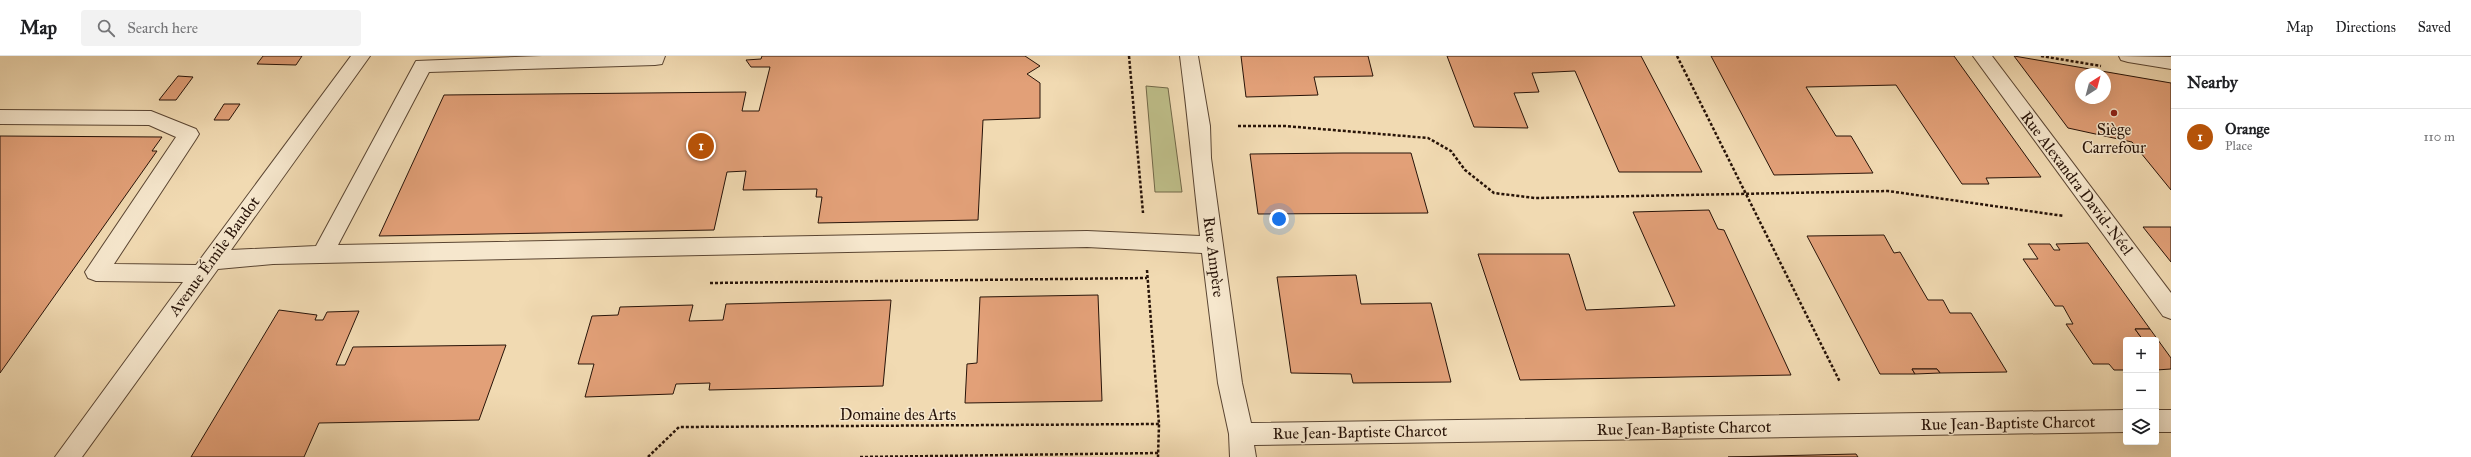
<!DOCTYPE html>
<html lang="en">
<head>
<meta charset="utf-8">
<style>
	body { margin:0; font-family:"IM FELL Great Primer",serif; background:#f2f2f2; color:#202124 }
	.controls { position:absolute; right:12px; bottom:12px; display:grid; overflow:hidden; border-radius:4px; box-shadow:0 4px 16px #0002 }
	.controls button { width:36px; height:36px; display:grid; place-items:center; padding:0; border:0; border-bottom:1px solid #e0e0e0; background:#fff; color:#202124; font:20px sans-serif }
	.compass { position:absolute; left:2075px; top:12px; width:36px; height:36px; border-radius:50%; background:#fff; box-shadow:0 4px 16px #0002; rotate:36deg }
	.you { position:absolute; left:1279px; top:163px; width:14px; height:14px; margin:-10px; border:3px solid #fff; border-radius:50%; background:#1a73e8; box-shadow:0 0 0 6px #1a73e833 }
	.badge { display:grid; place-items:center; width:26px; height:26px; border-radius:50%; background:#b45309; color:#fff; font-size:13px; font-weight:700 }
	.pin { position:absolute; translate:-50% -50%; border:2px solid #fff; box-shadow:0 1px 4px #0006 }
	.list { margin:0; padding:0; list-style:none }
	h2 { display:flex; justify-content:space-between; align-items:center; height:52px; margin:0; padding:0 16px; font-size:17px }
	h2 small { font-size:13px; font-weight:400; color:#757577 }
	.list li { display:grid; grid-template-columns:26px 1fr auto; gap:12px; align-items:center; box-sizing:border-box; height:56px; padding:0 16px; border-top:1px solid #e0e0e0 }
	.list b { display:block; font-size:15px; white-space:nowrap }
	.list p { margin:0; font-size:13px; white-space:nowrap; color:#757577 }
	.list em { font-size:13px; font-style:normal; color:#757577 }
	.icon { flex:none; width:22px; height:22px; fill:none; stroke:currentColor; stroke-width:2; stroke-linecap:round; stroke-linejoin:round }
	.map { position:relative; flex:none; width:2171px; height:401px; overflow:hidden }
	header { display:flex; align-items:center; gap:24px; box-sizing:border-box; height:56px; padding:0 20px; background:#fff; border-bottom:1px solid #e0e0e0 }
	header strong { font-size:19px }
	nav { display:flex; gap:22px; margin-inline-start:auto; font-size:14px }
	.search { width:280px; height:36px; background:#f2f2f2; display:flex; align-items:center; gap:10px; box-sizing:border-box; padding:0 14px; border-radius:4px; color:#757577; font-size:15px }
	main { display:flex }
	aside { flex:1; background:#fff }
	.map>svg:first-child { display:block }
</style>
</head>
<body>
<header>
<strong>Map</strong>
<div class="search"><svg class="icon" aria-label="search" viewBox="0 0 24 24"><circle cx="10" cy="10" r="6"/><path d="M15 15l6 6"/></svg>Search here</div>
<nav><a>Map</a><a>Directions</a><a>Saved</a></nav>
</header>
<main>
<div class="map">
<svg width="2171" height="401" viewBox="0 0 2171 401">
	<rect width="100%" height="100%" fill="#f1dab2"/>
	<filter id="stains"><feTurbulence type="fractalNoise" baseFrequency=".005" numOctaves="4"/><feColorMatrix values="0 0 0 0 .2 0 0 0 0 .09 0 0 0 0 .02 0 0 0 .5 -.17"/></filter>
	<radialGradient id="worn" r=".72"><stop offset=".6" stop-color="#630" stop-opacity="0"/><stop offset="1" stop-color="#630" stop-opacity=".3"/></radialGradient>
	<path fill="#bebe89" stroke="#726848" d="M 1146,30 L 1168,32 L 1182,136 L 1155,136 Z"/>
	<g fill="#e2a078" stroke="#271308" fill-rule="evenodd">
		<path d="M 263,0 L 302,0 L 296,9 L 257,8 Z"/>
		<path d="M 762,0 L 1025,0 L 1040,10 L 1027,18 L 1040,27 L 1040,62 L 983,64 L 978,164 L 818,167 L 822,141 L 816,141 L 817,133 L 743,134 L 746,115 L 727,116 L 714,174 L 379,180 L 444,39 L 746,36 L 742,55 L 759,55 L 770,11 L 751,11 L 746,4 L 761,3 Z"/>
		<path d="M 1241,0 L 1368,0 L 1373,20 L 1314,21 L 1318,39 L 1246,41 Z"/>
		<path d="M 1447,0 L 1641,0 L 1702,116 L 1619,116 L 1575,15 L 1532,17 L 1539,36 L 1514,37 L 1528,72 L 1474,71 Z"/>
		<path d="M 1711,0 L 1954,0 L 2041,121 L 1986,122 L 1989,128 L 1962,128 L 1896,29 L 1806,31 L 1836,80 L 1851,80 L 1873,117 L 1774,119 Z"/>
		<path d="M 2014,0 L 2171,27 L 2171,134 L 2132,86 L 2068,72 ZM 2081,18 L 2105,18 L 2105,42 L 2081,42 Z"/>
		<path d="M 178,20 L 193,21 L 176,44 L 159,44 Z"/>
		<path d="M 224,48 L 240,48 L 229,64 L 214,64 Z"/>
		<path d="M 0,80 L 162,81 L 152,95 L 157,95 L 0,317 Z"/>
		<path d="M 1343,97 L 1411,97 L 1428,157 L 1258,158 L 1250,98 Z"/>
		<path d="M 1709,154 L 1718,173 L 1724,174 L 1791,319 L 1520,324 L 1478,198 L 1569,198 L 1586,254 L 1675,250 L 1633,156 Z"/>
		<path d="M 2143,171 L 2171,171 L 2171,206 Z"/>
		<path d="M 1884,179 L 1894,197 L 1900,196 L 1928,244 L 1943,244 L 1950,257 L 1971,257 L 2007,316 L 1940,317 L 1937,313 L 1912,313 L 1915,318 L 1880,318 L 1807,180 Z"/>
		<path d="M 2088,187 L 2150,273 L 2135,273 L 2143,284 L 2126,284 L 2126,314 L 2114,314 L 2109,308 L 2093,308 L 2066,268 L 2073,268 L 2063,250 L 2055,250 L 2023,203 L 2038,203 L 2028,188 L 2050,188 L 2054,194 L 2060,194 L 2056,188 Z"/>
		<path d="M 1356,219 L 1361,248 L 1431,247 L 1451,326 L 1353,327 L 1351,318 L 1291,317 L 1277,221 Z"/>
		<path d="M 1098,239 L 1102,345 L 965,347 L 967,308 L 977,307 L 980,241 Z"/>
		<path d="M 891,244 L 883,330 L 709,334 L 710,327 L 676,328 L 673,338 L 585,341 L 594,308 L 578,308 L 592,260 L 618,259 L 620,251 L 693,249 L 689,265 L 723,264 L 726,248 Z"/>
		<path d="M 279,254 L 317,259 L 315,264 L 323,264 L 327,256 L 359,255 L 336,309 L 345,309 L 353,291 L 506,289 L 479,364 L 319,367 L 304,401 L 191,401 Z"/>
		<path d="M 2135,273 L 2150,273 L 2171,302 L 2171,313 L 2156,314 L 2156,284 L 2143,284 Z"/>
		<path d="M 1912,313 L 1937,313 L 1940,317 L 1915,318 Z"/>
		<path d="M 1856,398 L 1858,401 L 1728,401 Z"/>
	</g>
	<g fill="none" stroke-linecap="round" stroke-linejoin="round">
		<g stroke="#5a4532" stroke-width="2">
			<g id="minor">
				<path d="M 351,0 L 370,0 L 231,194 L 316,190 L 416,5 L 542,0 L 665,0 L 662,8 L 655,9 L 429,16 L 338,189 L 1087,175 L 1200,180 C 1193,120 1188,60 1180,0 L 1198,0 L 1210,70 L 1211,102 L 1242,327 L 1251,367 L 2126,354 L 2126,376 L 1254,389 L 1256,401 L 1230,401 L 1229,378 L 1218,327 L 1202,197 L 1087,191 L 273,208 L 218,213 L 82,401 L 55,401 L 183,226 L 96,225 L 88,222 L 85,216 L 176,81 L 149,69 L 0,68 L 0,54 L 151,55 L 196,73 L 199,78 L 196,83 L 114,208 L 196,209 Z"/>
				<path d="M 1973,0 L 1992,0 L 2171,237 L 2171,263 L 2163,260 Z"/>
				<path d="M 2119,0 L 2171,1 L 2171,13 L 2128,6 L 2121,4 Z"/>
				<rect x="2156" y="354" width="15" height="22"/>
			</g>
		</g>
		<g stroke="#271308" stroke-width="2.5" stroke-dasharray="3 2" stroke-linecap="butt">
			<path d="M 1129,0 L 1143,157"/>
			<path d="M 1677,0 L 1840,326"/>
			<path d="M 2041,0 L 2101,10"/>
			<path d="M 1238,70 L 1285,70 L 1428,82 L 1451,95 L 1465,114 L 1494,137 L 1535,142 L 1888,135 L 2064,160"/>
			<path d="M 1147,214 L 1159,368 L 1158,401"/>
			<path d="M 710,227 L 1147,222"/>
			<path d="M 648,401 L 679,371 L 1159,368"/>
			<path d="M 860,401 L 1158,397"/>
		</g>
		<use href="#minor" fill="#f6e7cd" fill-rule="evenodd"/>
	</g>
	<circle fill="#8f2418" stroke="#f6e7cd" stroke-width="1.5" cx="2114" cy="57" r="4"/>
	<g text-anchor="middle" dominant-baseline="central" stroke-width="3" stroke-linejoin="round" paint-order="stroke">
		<g font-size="16" fill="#271308" stroke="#f6e7cd">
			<text x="2114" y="73">Siège<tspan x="2114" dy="18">Carrefour</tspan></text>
		</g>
		<g font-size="16" fill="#271308" stroke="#f6e7cd">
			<text transform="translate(2077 127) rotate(53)">Rue Alexandra David-Néel</text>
			<text transform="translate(214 200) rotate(-54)">Avenue Émile Baudot</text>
			<text transform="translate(1214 201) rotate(83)">Rue Ampère</text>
			<text x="898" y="358">Domaine des Arts</text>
			<text transform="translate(2008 367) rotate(-1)">Rue Jean-Baptiste Charcot</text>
			<text transform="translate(1684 372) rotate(-1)">Rue Jean-Baptiste Charcot</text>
			<text transform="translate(1360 376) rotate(-1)">Rue Jean-Baptiste Charcot</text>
		</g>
	</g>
	<rect width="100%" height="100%" filter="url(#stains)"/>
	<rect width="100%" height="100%" fill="url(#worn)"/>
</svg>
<div class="controls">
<button>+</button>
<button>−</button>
<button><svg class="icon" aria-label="layers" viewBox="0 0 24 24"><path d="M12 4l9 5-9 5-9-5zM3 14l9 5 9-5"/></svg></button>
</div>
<svg class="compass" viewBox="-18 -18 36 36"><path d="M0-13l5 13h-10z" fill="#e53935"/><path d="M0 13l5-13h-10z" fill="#757577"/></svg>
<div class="you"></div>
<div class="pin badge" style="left:701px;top:90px">1</div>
</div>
<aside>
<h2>Nearby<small></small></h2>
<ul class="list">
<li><span class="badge">1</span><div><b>Orange</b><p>Place</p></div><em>110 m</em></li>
</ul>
</aside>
</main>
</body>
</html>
